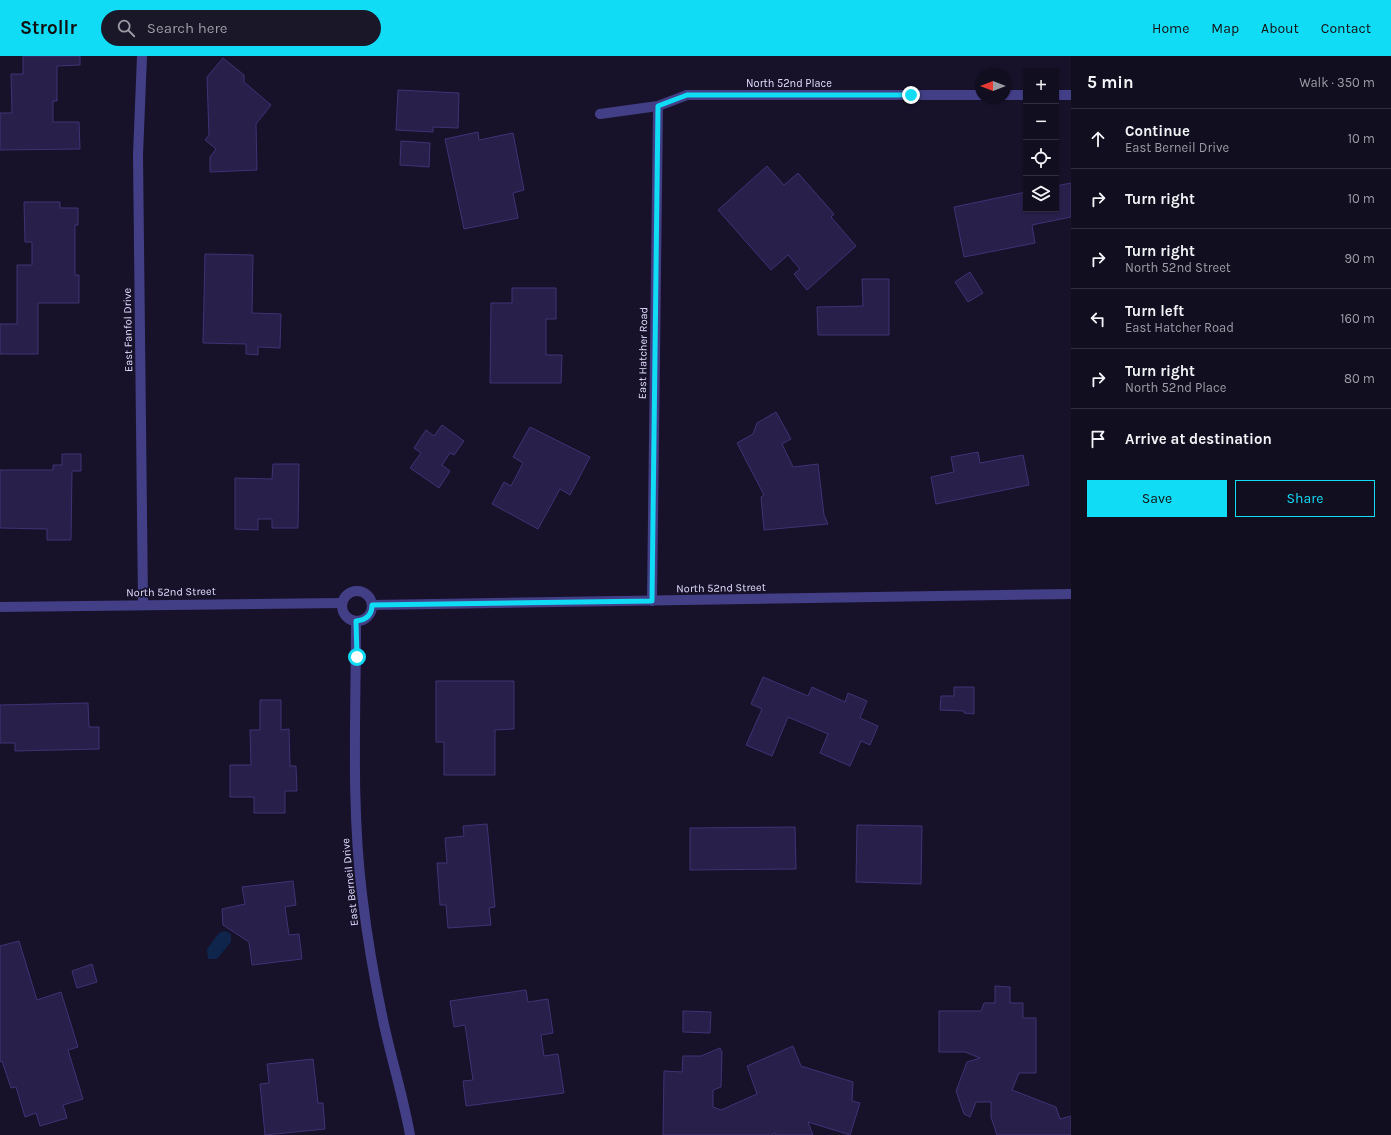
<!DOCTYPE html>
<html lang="en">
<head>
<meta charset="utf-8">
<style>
	body { margin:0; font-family:Karla,sans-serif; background:#1a1729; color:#f1f3f6 }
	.controls { position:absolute; right:12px; top:12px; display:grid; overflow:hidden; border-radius:0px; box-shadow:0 1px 3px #0004 }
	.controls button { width:36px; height:36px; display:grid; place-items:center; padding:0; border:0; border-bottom:1px solid #302e3e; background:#110e20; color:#f1f3f6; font:20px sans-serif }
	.compass { position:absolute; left:975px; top:12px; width:36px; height:36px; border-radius:50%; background:#110e20; box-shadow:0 1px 3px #0004; rotate:270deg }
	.stop { position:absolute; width:12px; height:12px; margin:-9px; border:3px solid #11dcf6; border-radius:50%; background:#fff }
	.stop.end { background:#11dcf6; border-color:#fff; box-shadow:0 1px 4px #0008 }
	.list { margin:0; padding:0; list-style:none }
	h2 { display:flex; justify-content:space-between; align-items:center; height:52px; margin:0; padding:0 16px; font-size:17px }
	h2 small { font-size:13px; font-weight:400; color:#9c9ca5 }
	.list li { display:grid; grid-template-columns:26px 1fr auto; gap:12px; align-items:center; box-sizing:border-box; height:60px; padding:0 16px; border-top:1px solid #302e3e }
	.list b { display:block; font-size:15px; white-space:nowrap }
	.list p { margin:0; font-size:13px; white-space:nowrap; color:#9c9ca5 }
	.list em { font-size:13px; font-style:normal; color:#9c9ca5 }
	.actions { display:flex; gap:8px; padding:12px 16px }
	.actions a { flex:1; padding:9px 0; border:1px solid #11dcf6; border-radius:0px; text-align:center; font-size:14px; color:#11dcf6 }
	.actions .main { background:#11dcf6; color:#111 }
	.icon { flex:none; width:22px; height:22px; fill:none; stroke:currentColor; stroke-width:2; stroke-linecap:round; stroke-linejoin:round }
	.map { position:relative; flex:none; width:1071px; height:1079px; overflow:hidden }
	header { display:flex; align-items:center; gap:24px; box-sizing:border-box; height:56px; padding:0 20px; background:#11dcf6; color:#111 }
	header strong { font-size:19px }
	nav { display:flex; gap:22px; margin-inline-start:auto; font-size:14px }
	.search { width:280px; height:36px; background:#1a1729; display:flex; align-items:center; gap:10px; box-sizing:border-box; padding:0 14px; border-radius:22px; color:#9c9ca5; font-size:15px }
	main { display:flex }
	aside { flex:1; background:#110e20 }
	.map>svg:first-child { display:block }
</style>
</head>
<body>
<header>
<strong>Strollr</strong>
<div class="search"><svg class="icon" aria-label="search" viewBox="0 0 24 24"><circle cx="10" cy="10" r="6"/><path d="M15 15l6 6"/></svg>Search here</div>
<nav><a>Home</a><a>Map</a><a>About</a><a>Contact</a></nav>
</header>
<main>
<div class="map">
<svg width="1071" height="1079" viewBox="0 0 1071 1079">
	<rect width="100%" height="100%" fill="#17122a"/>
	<path fill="#0f254c" d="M 225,875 L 231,878 L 231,886 L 217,903 L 208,903 L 207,893 L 219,877 Z"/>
	<g fill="#281f4b" stroke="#403275">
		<path d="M 23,0 L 80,0 L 80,9 L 57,10 L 57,45 L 53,45 L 53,66 L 79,66 L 80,93 L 0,94 L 0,57 L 12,57 L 11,18 L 23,18 Z"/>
		<path d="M 223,2 L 244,19 L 244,26 L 271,49 L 256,68 L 257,114 L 210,116 L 210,101 L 216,93 L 205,84 L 209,79 L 207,21 Z"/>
		<path d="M 398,34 L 459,37 L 458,72 L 433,71 L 433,76 L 396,74 Z"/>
		<path d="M 478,76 L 479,84 L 513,77 L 524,134 L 513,137 L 518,162 L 464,173 L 445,83 Z"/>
		<path d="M 401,85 L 430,87 L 429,111 L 400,109 Z"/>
		<path d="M 767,110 L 784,129 L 798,117 L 834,158 L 831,161 L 856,190 L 807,234 L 794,218 L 800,213 L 788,199 L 771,214 L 718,154 Z"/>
		<path d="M 1071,127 L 1071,161 L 1032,169 L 1035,187 L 964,201 L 954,151 L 1026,136 L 1026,153 L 1056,153 L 1056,130 Z"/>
		<path d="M 24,146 L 60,146 L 60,152 L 78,152 L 78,169 L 75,169 L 75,219 L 79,219 L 79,247 L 38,247 L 38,298 L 0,298 L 0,268 L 17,268 L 17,209 L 32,209 L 32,186 L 25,186 Z"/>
		<path d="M 205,198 L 253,199 L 252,257 L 281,258 L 280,292 L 258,291 L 258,299 L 246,298 L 246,288 L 203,287 Z"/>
		<path d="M 970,216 L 983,237 L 968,246 L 955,226 Z"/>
		<path d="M 862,223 L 889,223 L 889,279 L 818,279 L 817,251 L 863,250 Z"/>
		<path d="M 512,232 L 556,232 L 556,263 L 546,263 L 546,299 L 562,299 L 561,327 L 490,327 L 491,247 L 512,247 Z"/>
		<path d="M 776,356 L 791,383 L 782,388 L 793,411 L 818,408 L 824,459 L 828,468 L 764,474 L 761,441 L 764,439 L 737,387 L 753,378 L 757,367 Z"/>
		<path d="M 442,369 L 464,385 L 454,399 L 450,397 L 442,409 L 450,415 L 439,432 L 410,412 L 421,397 L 414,392 L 426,374 L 434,380 Z"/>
		<path d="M 530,371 L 590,401 L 570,439 L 560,433 L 538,473 L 492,448 L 504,426 L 511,430 L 523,407 L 513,401 Z"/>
		<path d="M 978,396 L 980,407 L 1023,399 L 1029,429 L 936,448 L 931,421 L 954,416 L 951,401 Z"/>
		<path d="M 62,398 L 81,398 L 81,415 L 72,415 L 71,484 L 47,484 L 47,473 L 0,472 L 0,414 L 53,414 L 53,409 L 62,409 Z"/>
		<path d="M 273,408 L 299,408 L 298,472 L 272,472 L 272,463 L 258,463 L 258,474 L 235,473 L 235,422 L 272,423 Z"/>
		<path d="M 763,621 L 808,640 L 812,631 L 845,646 L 848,637 L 867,645 L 860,662 L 878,670 L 870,689 L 861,685 L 850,710 L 820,697 L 828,678 L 788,661 L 772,700 L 746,689 L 762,653 L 751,648 Z"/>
		<path d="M 436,625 L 514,625 L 514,673 L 495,674 L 495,719 L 444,719 L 444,686 L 436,686 Z"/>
		<path d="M 954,631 L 974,631 L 974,658 L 964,657 L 964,655 L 940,654 L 941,640 L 954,640 Z"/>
		<path d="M 260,644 L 281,644 L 281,674 L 289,673 L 290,710 L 296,710 L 297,735 L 285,735 L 285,757 L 254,757 L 254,741 L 230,741 L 230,709 L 251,709 L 250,674 L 260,674 Z"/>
		<path d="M 88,647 L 89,671 L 99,671 L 99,693 L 15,695 L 15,687 L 0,687 L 0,649 Z"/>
		<path d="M 487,768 L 495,851 L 489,852 L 491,869 L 448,872 L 446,849 L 440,849 L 437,807 L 447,807 L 445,782 L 464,780 L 463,770 Z"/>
		<path d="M 857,769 L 922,770 L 921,828 L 856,826 Z"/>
		<path d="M 795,771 L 796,813 L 690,814 L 690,772 Z"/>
		<path d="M 293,825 L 296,849 L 285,851 L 289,879 L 299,878 L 302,903 L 252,909 L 249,886 L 223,869 L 222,853 L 245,848 L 242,831 Z"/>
		<path d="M 19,885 L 37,944 L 61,936 L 78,991 L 68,994 L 83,1043 L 63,1049 L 67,1062 L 40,1070 L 36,1057 L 25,1061 L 16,1031 L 11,1032 L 2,1005 L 0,1006 L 0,890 Z"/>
		<path d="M 92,908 L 97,926 L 77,932 L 72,915 Z"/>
		<path d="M 995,930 L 1010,931 L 1010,947 L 1023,947 L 1023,962 L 1036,962 L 1036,1017 L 1019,1017 L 1012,1034 L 1056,1051 L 1060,1063 L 1071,1060 L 1071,1079 L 997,1079 L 991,1061 L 991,1046 L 976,1046 L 970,1061 L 964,1058 L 956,1035 L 967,1006 L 980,1002 L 965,996 L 939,996 L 939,955 L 981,955 L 984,947 L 995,947 Z"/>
		<path d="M 526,934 L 528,946 L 548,943 L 553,977 L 541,979 L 544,1000 L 558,998 L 564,1037 L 466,1050 L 463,1025 L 473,1024 L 465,969 L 454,971 L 450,945 Z"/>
		<path d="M 683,955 L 711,956 L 710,977 L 683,976 Z"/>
		<path d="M 793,990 L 801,1010 L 853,1026 L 852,1045 L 860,1047 L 850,1079 L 808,1066 L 813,1079 L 776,1079 L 775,1077 L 771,1079 L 663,1079 L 664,1015 L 682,1016 L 683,1000 L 701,1000 L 720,992 L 722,996 L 721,1031 L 713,1034 L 713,1051 L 721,1054 L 757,1038 L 747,1010 Z"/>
		<path d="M 313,1003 L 318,1047 L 323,1047 L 325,1073 L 265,1079 L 260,1028 L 269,1027 L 267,1008 Z"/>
	</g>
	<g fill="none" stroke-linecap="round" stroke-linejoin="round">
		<g stroke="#433f87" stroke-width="10">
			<path d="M 142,0 L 138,99 L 143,548"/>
			<path d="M 1005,39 L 1026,39"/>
			<path d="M 1056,39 L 1071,39"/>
			<path d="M 600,58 L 658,50 L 687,39 L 981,39"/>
			<circle cx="357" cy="550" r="15"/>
			<path d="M 652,545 L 658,50"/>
			<path d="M 372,549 L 1071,538"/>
			<path d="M 0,551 L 342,547"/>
			<path d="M 356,565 C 356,656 351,748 362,838 C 367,880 374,922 383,964 C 391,1002 403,1040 410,1079"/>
		</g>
	</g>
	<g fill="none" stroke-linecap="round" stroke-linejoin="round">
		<path stroke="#11dcf6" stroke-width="5" d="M 357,601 L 356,565 C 366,564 372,559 372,549 L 652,545 L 658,50 L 687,39 L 911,39"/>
	</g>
	<g text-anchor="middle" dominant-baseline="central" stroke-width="3.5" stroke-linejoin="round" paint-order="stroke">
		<g font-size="11" fill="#e1ddfe" stroke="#17122a">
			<text x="789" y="27">North 52nd Place</text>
			<text transform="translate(128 274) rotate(-91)">East Fanfol Drive</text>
			<text transform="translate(643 297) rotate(-89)">East Hatcher Road</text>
			<text transform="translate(721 532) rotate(-1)">North 52nd Street</text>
			<text transform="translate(171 536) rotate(-1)">North 52nd Street</text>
			<text transform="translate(350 826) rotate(-96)">East Berneil Drive</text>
		</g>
	</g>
</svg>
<div class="controls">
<button>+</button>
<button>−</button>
<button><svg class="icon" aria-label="locate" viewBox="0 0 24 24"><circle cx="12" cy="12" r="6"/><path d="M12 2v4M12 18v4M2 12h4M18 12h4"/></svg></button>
<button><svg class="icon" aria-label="layers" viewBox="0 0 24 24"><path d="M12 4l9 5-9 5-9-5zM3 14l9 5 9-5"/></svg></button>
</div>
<svg class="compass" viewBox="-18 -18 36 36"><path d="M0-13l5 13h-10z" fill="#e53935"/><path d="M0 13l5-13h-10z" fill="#9c9ca5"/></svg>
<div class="stop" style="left:357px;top:601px"></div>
<div class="stop end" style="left:911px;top:39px"></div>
</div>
<aside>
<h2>5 min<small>Walk · 350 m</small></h2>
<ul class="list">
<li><svg class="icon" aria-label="ahead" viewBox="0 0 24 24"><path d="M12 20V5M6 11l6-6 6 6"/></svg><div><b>Continue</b><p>East Berneil Drive</p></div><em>10 m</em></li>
<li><svg class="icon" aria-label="right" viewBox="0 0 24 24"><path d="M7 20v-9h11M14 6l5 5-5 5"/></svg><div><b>Turn right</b></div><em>10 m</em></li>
<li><svg class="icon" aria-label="right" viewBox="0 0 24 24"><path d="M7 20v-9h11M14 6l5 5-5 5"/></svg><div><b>Turn right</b><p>North 52nd Street</p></div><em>90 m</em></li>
<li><svg class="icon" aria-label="left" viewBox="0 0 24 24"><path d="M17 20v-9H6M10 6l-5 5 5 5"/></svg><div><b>Turn left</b><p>East Hatcher Road</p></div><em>160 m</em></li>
<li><svg class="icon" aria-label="right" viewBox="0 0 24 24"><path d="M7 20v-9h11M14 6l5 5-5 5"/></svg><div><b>Turn right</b><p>North 52nd Place</p></div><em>80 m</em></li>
<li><svg class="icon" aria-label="arrive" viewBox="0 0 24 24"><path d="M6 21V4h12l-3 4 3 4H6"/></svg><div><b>Arrive at destination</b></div></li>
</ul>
<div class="actions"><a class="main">Save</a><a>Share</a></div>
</aside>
</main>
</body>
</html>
